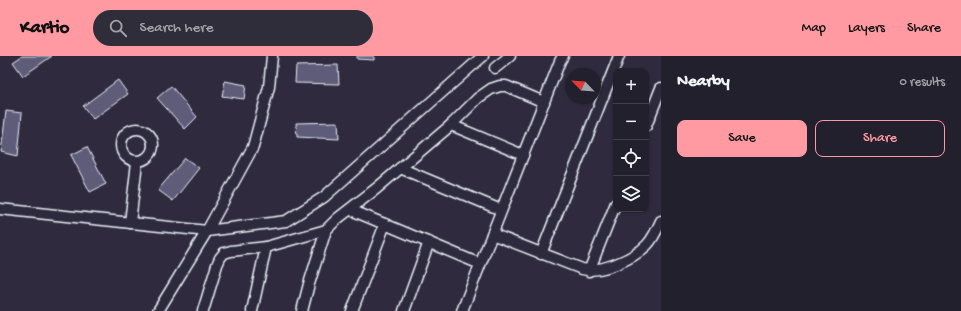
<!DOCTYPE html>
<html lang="en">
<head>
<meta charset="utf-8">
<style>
	body { margin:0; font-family:"Gochi Hand",sans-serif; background:#2f2d3a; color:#f1f3f6 }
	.controls { position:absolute; right:12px; top:12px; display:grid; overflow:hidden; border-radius:8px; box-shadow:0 1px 3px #0004 }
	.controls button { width:36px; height:36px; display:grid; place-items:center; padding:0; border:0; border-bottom:1px solid #403e4a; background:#23202e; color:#f1f3f6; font:20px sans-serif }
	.compass { position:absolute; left:565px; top:12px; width:36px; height:36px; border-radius:50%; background:#23202e; box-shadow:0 1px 3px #0004; rotate:295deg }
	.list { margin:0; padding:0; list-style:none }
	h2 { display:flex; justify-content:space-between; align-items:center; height:52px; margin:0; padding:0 16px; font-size:17px }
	h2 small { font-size:13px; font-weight:400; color:#a3a3aa }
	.actions { display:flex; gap:8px; padding:12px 16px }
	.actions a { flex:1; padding:9px 0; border:1px solid #ff9aa2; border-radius:8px; text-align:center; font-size:14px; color:#ff9aa2 }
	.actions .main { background:#ff9aa2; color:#111 }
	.icon { flex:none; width:22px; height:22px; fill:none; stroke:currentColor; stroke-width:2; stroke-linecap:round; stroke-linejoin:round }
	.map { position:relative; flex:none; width:661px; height:255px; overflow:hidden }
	header { display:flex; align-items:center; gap:24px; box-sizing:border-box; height:56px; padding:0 20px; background:#ff9aa2; color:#111 }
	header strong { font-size:19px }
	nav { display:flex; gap:22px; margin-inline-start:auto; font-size:14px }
	.search { width:280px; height:36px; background:#2f2d3a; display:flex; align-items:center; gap:10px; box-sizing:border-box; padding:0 14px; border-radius:22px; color:#a3a3aa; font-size:15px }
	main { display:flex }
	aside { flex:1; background:#23202e }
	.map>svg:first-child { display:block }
</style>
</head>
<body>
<header>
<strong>Kartio</strong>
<div class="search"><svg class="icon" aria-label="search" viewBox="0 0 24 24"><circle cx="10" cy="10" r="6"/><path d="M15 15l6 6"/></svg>Search here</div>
<nav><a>Map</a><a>Layers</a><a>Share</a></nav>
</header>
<main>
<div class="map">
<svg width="661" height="255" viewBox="0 0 661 255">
	<rect width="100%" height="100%" fill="#2f2a3d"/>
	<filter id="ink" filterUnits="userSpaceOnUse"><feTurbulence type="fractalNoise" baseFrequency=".025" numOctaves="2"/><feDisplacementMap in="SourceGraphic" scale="8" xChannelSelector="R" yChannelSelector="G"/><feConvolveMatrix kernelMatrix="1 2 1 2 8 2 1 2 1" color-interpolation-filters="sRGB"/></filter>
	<g filter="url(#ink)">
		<g fill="#5e5c7a" stroke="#e8f1f8">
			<path d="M 22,0 L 52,0 L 23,20 L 13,6 Z"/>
			<path d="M 357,0 L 374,0 L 374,4 L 357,3 Z"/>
			<path d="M 338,9 L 339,28 L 295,27 L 296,10 Z"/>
			<path d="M 118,24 L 128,38 L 93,63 L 83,50 Z"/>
			<path d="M 225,25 L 246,29 L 244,43 L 222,40 Z"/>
			<path d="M 171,30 L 197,61 L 185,73 L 157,42 Z"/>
			<path d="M 6,55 L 22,57 L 18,100 L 1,96 Z"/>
			<path d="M 338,66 L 339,83 L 297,81 L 296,67 Z"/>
			<path d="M 87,91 L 106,128 L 90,136 L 71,99 Z"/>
			<path d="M 185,102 L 199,112 L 173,145 L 158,134 Z"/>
		</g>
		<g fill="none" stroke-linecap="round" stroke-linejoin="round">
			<g stroke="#e8f1f8" stroke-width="13">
				<g id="minor">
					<path d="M 495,12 L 510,0"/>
					<path d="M 451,69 L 523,99"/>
					<path d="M 646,70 L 661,32"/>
					<circle cx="137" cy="89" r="16"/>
					<path d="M 400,112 L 501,154"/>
					<path d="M 0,153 L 207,175 L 286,165 L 324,141 L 483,0"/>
					<path d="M 351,154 L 480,208"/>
					<path d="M 130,167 L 137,106"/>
					<path d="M 492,178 L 582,213 C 602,217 633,203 647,189 C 653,183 657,174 661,165"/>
					<path d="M 541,198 L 619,0"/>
					<path d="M 589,215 L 616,147"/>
					<path d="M 158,255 L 207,175 L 253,91 L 269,31 L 272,0"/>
					<path d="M 203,255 L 217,209 L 220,202 L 224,197 L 231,195 L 266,191 L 326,174"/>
					<path d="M 252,255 L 266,191"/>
					<path d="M 302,255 L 309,228 L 326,174 L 337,163 L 377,132 L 451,69 L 478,42 L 491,33 L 500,30 L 506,30 L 544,46"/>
					<path d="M 352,255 L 385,168"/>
					<path d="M 404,255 L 429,186"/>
					<path d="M 462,255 L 560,5 L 563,0"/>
				</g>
			</g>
			<use href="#minor" stroke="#2f2a3d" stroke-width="10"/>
		</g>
	</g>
</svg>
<div class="controls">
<button>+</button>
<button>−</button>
<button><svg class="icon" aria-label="locate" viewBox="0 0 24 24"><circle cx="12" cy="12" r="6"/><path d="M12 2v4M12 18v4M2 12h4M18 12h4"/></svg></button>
<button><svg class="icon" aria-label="layers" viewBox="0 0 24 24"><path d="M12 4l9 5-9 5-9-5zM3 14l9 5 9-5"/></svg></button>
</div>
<svg class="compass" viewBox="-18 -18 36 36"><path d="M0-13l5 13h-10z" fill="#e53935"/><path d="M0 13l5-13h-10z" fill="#a3a3aa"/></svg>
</div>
<aside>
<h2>Nearby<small>0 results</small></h2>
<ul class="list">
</ul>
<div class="actions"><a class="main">Save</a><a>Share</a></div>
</aside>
</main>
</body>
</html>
